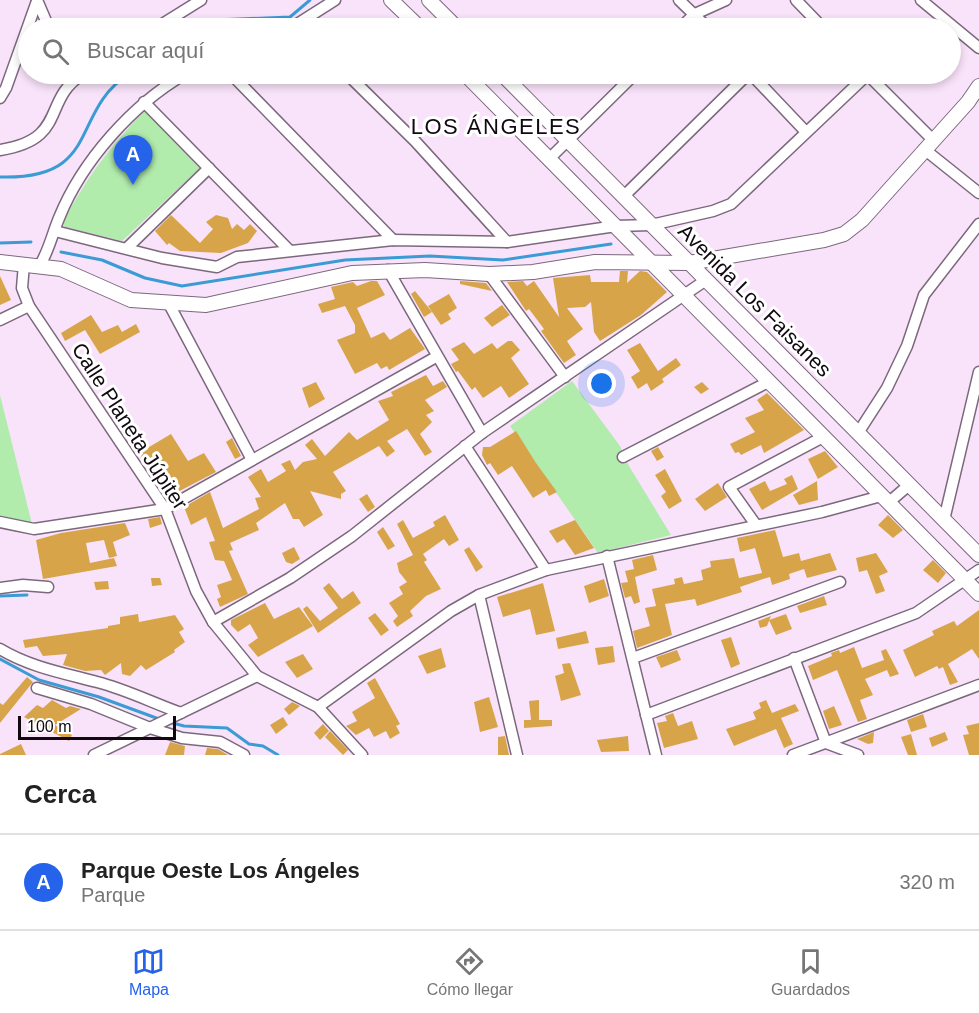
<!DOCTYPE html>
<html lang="es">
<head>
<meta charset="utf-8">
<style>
	body { margin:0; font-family:Arial,sans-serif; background:#f6f6f6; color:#222 }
	.scale { position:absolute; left:18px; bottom:15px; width:158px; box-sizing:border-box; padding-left:6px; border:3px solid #100910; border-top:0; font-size:16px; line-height:21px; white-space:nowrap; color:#100910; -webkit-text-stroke:4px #fff; paint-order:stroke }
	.you { position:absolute; left:602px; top:384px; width:21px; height:21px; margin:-15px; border:4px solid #fff; border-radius:50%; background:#1a73e8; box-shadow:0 0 0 9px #1a73e833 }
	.badge { display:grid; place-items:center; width:39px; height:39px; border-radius:50%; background:#2563eb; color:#fff; font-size:20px; font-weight:700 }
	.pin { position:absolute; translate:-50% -50px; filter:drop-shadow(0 2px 3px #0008) }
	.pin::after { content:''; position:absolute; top:32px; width:21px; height:18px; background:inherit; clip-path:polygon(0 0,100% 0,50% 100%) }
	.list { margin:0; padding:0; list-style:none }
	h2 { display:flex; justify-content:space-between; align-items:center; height:78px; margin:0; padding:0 24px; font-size:26px }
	h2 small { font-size:20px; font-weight:400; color:#767676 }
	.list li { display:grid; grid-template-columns:39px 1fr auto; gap:18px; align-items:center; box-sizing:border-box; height:96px; padding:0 24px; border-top:2px solid #e0e0e0 }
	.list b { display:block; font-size:22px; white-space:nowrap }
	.list p { margin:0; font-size:20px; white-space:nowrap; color:#767676 }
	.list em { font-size:20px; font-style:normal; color:#767676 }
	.icon { flex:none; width:33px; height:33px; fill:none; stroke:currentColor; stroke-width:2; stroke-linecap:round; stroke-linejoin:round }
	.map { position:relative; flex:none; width:979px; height:755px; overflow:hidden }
	.search { position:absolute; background:#fff; box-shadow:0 3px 9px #0003; left:18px; right:18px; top:18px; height:66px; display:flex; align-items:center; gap:15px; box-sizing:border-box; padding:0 21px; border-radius:33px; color:#767676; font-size:22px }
	.sheet { height:174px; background:#fff }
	nav { display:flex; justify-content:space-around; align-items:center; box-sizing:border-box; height:84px; border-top:2px solid #e0e0e0; background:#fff; font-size:16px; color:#767676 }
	nav a { display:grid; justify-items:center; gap:3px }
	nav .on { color:#2563eb }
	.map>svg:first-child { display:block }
</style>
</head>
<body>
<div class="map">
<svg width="979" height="755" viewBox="0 0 979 755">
	<rect width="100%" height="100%" fill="#f9e3fa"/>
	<g fill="#b1ecad">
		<path d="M 144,111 L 200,168 L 122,241 L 65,227 L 63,222 C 87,177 109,148 144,111 Z"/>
		<path d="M 572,381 L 620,446 L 629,466 L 671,535 L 598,553 L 510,426 Z"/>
		<path d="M 0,395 L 32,524 L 0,515 Z"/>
	</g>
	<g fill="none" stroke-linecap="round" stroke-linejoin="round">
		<g stroke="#3b9bd5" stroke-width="3">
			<path d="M 199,28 L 215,20 L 290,17 L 310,0"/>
			<path d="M 0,177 C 103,180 69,112 129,74"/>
			<path d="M 0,243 L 31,242"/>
			<path d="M 61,252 L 102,260 L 145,278 L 182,286 L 345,260 L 430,256 L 503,260 L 611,244"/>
			<path d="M 0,596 L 27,595"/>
			<path d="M 0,659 L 39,680 L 99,697 L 159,719"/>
			<path d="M 169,722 L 184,726 L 227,728 L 249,744 L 263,746 L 278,755"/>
		</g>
	</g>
	<g fill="#d8a449">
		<path d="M 171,215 L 200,243 L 213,229 L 206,222 L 216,215 L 228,218 L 232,229 L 237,224 L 244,230 L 250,224 L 257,231 L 248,243 L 221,253 L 180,251 L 169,243 L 167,245 L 155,231 Z"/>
		<path d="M 620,271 L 628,271 L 627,283 L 640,271 L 647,272 L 667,292 L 641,315 L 600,341 L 594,332 L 591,302 L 585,307 L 567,308 L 583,329 L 567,341 L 576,355 L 564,363 L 541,331 L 544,329 L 529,309 L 526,311 L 507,282 L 523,281 L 527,286 L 534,281 L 559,317 L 553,278 L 590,275 L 591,282 L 619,282 Z"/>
		<path d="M 0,276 L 11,300 L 0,305 Z"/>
		<path d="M 371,281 L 377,281 L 385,295 L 357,308 L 371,338 L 384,332 L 390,340 L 410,328 L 425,349 L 389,370 L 387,366 L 381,369 L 377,363 L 355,374 L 337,340 L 355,333 L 355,325 L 345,306 L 322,313 L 318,304 L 335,299 L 331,287 L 353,282 L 357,286 Z"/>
		<path d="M 460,281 L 486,283 L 492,291 L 460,284 Z"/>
		<path d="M 415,291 L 432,312 L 424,317 L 411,294 Z"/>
		<path d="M 449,294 L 457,308 L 448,314 L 451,319 L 441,325 L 428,306 Z"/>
		<path d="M 502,305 L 510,315 L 492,327 L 484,318 Z"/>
		<path d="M 91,315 L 102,332 L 118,325 L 122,332 L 136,324 L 140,332 L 100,354 L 85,330 L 65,341 L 61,333 Z"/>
		<path d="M 508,341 L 512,341 L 520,350 L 511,358 L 529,384 L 509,398 L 501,386 L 483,398 L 475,387 L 472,390 L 458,371 L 456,372 L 451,364 L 459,360 L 451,349 L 464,342 L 474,354 L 492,343 L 497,349 Z"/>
		<path d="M 640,343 L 658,371 L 676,358 L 681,365 L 662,379 L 664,382 L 651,391 L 647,383 L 638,389 L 631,377 L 640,371 L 627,350 Z"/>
		<path d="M 426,375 L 433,386 L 443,381 L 447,387 L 425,400 L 434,411 L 426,415 L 432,422 L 420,434 L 432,452 L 425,456 L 407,429 L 387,441 L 395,451 L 387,457 L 379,446 L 333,472 L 346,491 L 341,494 L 341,499 L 310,491 L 323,515 L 304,527 L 299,519 L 293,519 L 285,503 L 256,523 L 259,530 L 230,543 L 233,550 L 229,551 L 248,594 L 220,607 L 217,599 L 221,597 L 217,585 L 232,580 L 224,561 L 215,560 L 209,542 L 215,541 L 206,517 L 191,525 L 184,507 L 210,492 L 223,528 L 259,509 L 255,498 L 261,497 L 248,477 L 261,469 L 268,482 L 286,471 L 281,464 L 290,460 L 295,470 L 303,462 L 317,459 L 305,445 L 312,439 L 325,456 L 349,432 L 357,440 L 389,420 L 378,401 L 393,396 L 391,392 Z"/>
		<path d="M 316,382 L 325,399 L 309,408 L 302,388 Z"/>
		<path d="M 702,382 L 709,389 L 701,394 L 694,387 Z"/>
		<path d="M 767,393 L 804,430 L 764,453 L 761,445 L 741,455 L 739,452 L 735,453 L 730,444 L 755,432 L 745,418 L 764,410 L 757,400 Z"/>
		<path d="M 516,431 L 536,463 L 557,492 L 549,496 L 546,490 L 533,498 L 512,466 L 498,475 L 490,463 L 487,465 L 482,455 L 483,447 L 490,447 Z"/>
		<path d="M 171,434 L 188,461 L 204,453 L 216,472 L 170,496 L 155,472 L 153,473 L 139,453 Z"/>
		<path d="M 232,438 L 241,456 L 235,459 L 226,442 Z"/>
		<path d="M 658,447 L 664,457 L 657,461 L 651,451 Z"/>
		<path d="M 825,451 L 838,467 L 818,479 L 808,459 Z"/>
		<path d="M 665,469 L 682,501 L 669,509 L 661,496 L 666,492 L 655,475 Z"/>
		<path d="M 792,475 L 798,489 L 762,510 L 749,489 L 765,481 L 770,491 L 787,484 L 784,479 Z"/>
		<path d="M 817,481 L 818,500 L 799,505 L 793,495 Z"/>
		<path d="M 718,483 L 727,497 L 705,511 L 695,499 Z"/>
		<path d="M 367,494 L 375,507 L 368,512 L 359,499 Z"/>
		<path d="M 445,515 L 459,540 L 449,546 L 444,539 L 423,554 L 427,560 L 424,562 L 441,589 L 426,596 L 410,611 L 413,616 L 397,627 L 393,621 L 398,616 L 389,603 L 403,594 L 399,587 L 407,582 L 399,572 L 397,563 L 413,555 L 397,524 L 403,520 L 413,538 L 435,526 L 433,522 Z"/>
		<path d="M 888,515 L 903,530 L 893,538 L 878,525 Z"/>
		<path d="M 160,517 L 162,524 L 150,528 L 148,519 Z"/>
		<path d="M 575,520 L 594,548 L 575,555 L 564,539 L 557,543 L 549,531 Z"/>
		<path d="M 125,523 L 130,535 L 113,542 L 117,556 L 109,558 L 104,540 L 86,543 L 90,563 L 114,558 L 117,566 L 43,579 L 36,540 L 61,533 Z"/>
		<path d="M 383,527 L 395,546 L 388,550 L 377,532 Z"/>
		<path d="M 775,530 L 783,557 L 799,553 L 801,561 L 830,553 L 837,570 L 807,578 L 804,569 L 789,574 L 790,579 L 772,585 L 770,577 L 763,579 L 740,587 L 742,592 L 697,606 L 695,599 L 665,604 L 672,635 L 637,648 L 633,631 L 650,626 L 645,608 L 656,606 L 652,589 L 675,584 L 674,579 L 682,577 L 684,584 L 703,580 L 701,570 L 711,567 L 710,561 L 734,558 L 739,578 L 762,573 L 755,548 L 740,552 L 737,538 Z"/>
		<path d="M 294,547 L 300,559 L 292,564 L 286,562 L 282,553 Z"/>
		<path d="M 469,547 L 483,567 L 476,572 L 464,550 Z"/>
		<path d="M 876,553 L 888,572 L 879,576 L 885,591 L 876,594 L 867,570 L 859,572 L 856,558 Z"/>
		<path d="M 653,555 L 657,570 L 635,577 L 640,602 L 634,604 L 631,596 L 625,598 L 621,583 L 628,582 L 625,571 L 634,569 L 632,560 Z"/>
		<path d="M 933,560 L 946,573 L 938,583 L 923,570 Z"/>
		<path d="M 151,578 L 160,578 L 162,585 L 152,586 Z"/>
		<path d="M 604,579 L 609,596 L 589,603 L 584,586 Z"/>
		<path d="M 108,581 L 109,589 L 96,590 L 94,582 Z"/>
		<path d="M 329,583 L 342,599 L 353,591 L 361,603 L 318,633 L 303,609 L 307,606 L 320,621 L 338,608 L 323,588 Z"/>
		<path d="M 543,583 L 555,631 L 536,635 L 530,609 L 503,617 L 497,597 Z"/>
		<path d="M 824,596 L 827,605 L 800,613 L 797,606 Z"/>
		<path d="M 265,603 L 274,619 L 299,607 L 313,626 L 258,657 L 248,645 L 258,638 L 250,624 L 238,632 L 231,625 L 231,620 Z"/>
		<path d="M 979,610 L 979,659 L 972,649 L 948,664 L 958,682 L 950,685 L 943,667 L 939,669 L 937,666 L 915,677 L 903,650 L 934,635 L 932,631 L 954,621 L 957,626 Z"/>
		<path d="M 375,613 L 389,630 L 381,636 L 368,618 Z"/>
		<path d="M 138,614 L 139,622 L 175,615 L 184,629 L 179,632 L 185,642 L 174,650 L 175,652 L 146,670 L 141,665 L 130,676 L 122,674 L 121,663 L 105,675 L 101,670 L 85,671 L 63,665 L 67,654 L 43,656 L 37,646 L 25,648 L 23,640 L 108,628 L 108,626 L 120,624 L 120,617 Z"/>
		<path d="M 786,614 L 792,629 L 776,635 L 769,620 Z"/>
		<path d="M 771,616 L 767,626 L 760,628 L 758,621 Z"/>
		<path d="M 586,631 L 589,643 L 558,649 L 556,638 Z"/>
		<path d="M 731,637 L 740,664 L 731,668 L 721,640 Z"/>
		<path d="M 613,646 L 615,662 L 598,665 L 595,648 Z"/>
		<path d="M 854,647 L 862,668 L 884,660 L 881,651 L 886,649 L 899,674 L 890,677 L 887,670 L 865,679 L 873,695 L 860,700 L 867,719 L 858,722 L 837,670 L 813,680 L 808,666 L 832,656 L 831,653 L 839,650 L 840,653 Z"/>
		<path d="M 441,648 L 446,667 L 427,674 L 418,656 Z"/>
		<path d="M 677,650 L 681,660 L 661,668 L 656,657 Z"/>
		<path d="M 303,654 L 313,669 L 297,678 L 285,662 Z"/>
		<path d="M 570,663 L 581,695 L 561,701 L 555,676 L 564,673 L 562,664 Z"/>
		<path d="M 27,677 L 33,682 L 0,723 L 0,703 L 3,705 Z"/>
		<path d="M 375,678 L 400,724 L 396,726 L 400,733 L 390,739 L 386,731 L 374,737 L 369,728 L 356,735 L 346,726 L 357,721 L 352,712 L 375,698 L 367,683 Z"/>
		<path d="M 489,697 L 498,727 L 480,732 L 474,702 Z"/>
		<path d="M 52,700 L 66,708 L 70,706 L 81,709 L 55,725 L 72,735 L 69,741 L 24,717 L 37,705 L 43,708 Z"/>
		<path d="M 539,700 L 539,720 L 552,720 L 552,726 L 524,728 L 524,720 L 531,720 L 529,701 Z"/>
		<path d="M 766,700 L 772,713 L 795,704 L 799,711 L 781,718 L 793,744 L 784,748 L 776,729 L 734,746 L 726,729 L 756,719 L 753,712 L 761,708 L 759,703 Z"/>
		<path d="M 292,702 L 300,706 L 289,715 L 284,709 Z"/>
		<path d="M 834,706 L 842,725 L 829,729 L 823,711 Z"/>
		<path d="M 673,713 L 678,726 L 692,721 L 698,739 L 664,748 L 657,723 L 667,721 L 665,716 Z"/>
		<path d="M 923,714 L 927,727 L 911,732 L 907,720 Z"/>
		<path d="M 283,717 L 288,725 L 276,734 L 270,725 Z"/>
		<path d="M 979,723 L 979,755 L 969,755 L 963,735 L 969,734 L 966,726 Z"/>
		<path d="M 323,724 L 329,731 L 320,740 L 314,733 Z"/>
		<path d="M 330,731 L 348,750 L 343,755 L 325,737 Z"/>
		<path d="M 874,732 L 873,743 L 868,744 L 857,739 Z"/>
		<path d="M 945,732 L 948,740 L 932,747 L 929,738 Z"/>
		<path d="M 911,734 L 917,755 L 908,755 L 901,737 Z"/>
		<path d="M 505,736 L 509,755 L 498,755 L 498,737 Z"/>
		<path d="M 628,736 L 629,751 L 601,752 L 597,740 Z"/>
		<path d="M 170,742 L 185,746 L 184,755 L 165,755 Z"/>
		<path d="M 21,744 L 26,755 L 0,755 L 0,754 Z"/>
		<path d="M 207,748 L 218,749 L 228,755 L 205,755 Z"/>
	</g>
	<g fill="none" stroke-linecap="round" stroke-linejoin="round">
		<g stroke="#7c687c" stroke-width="13">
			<g id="street">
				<path d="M 37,0 L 49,28"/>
				<path d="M 679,0 L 708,28"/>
				<path d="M 796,0 L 823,28"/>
				<path d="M 921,0 L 979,48"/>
				<path d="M 156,28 L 201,0"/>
				<path d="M 291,28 L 335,0"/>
				<path d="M 680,28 L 695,14 L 726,0"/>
				<path d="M 231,74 L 393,240"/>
				<path d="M 347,74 L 415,141 L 507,242"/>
				<path d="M 751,74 L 806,132"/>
				<path d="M 867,74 L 933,140"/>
				<path d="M 0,98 L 6,88 L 37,1"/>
				<path d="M 144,102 L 289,250"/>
				<path d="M 924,149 L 979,193"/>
				<path d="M 0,150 C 69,139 41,100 83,74"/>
				<path d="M 550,158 L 635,74"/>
				<path d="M 624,196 L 748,74"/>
				<path d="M 55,231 L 162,258 L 217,267 L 237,257 L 393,240 L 507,242 L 616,226 L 651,225 L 713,211 L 731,204 L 868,74"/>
				<path d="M 127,248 L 209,168"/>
				<path d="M 24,264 L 22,288 L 29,306 L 165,509 L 196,591 L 213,622 L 257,676 L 318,707 L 362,755"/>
				<path d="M 40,265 C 49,250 52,235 59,218 C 82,161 132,105 185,74"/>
				<path d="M 388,270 L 482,433"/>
				<path d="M 489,274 L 565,377"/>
				<path d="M 169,304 L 252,460"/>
				<path d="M 0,320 L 29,306"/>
				<path d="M 858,433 L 887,388 L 907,346 L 924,295 L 979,224"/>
				<path d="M 465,446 L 546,570"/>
				<path d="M 623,457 L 768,382"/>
				<path d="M 888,503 L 909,485"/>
				<path d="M 944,520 L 979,372"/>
				<path d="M 0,522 L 34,529 L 165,509 L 436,357"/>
				<path d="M 756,525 L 729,487 L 823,437"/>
				<path d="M 607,556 L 656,755"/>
				<path d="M 0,588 L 23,585 L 48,587"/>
				<path d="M 479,595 L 517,755"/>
				<path d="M 213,622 L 290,578 L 352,536 L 482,433 L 706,280"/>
				<path d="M 0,649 C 30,667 63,673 97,682 C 125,689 153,703 181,713"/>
				<path d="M 633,658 L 840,582"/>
				<path d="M 794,658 L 826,743"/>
				<path d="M 37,688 L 91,704 L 150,728 L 182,738 L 220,742 L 244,755"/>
				<path d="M 318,707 L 451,611 L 479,595 L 546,570 L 822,512 L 881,496"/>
				<path d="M 646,715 L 916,613 L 979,570"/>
				<path d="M 826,743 L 858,755"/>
				<path d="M 94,755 L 257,676"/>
				<path d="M 793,755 L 979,685"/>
			</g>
		</g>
		<g stroke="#7c687c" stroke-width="16">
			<g id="secondary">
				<path d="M 391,0 L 420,28"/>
				<path d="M 429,0 L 457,28"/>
				<path d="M 465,74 L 979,594"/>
				<path d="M 502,74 L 979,555"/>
				<path d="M 0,262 L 61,269 L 131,300 L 206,305 L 352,273 L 425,270 L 489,274 L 533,272 L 595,262 L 689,263 L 824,240 L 844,234 L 862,220 L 968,102 L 979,86"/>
			</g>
		</g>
		<use href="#street" stroke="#fff" stroke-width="10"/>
		<use href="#secondary" stroke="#fff" stroke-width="14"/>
	</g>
	<g text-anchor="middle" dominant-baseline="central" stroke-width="6" stroke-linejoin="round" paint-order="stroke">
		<g font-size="21" fill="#100910" stroke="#fff">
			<text transform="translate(755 300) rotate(45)">Avenida Los Faisanes</text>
			<text transform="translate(130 426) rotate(57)">Calle Planeta Júpiter</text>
		</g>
		<g font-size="22" letter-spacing="1.5" fill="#100910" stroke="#fff">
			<text x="496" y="126">LOS ÁNGELES</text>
		</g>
	</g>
</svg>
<div class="scale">100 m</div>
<div class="you"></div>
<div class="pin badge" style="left:133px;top:185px">A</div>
<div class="search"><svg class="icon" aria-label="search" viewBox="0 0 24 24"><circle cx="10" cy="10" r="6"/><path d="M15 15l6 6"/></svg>Buscar aquí</div>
</div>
<section class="sheet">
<h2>Cerca<small></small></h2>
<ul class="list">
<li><span class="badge">A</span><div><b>Parque Oeste Los Ángeles</b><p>Parque</p></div><em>320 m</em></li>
</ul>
</section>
<nav>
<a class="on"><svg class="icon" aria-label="map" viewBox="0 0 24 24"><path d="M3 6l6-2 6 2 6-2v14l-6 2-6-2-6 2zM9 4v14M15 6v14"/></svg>Mapa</a>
<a><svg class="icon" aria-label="directions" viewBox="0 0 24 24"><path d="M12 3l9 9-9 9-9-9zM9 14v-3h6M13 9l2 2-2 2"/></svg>Cómo llegar</a>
<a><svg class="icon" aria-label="saved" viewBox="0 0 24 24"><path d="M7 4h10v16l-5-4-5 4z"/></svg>Guardados</a>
</nav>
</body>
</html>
